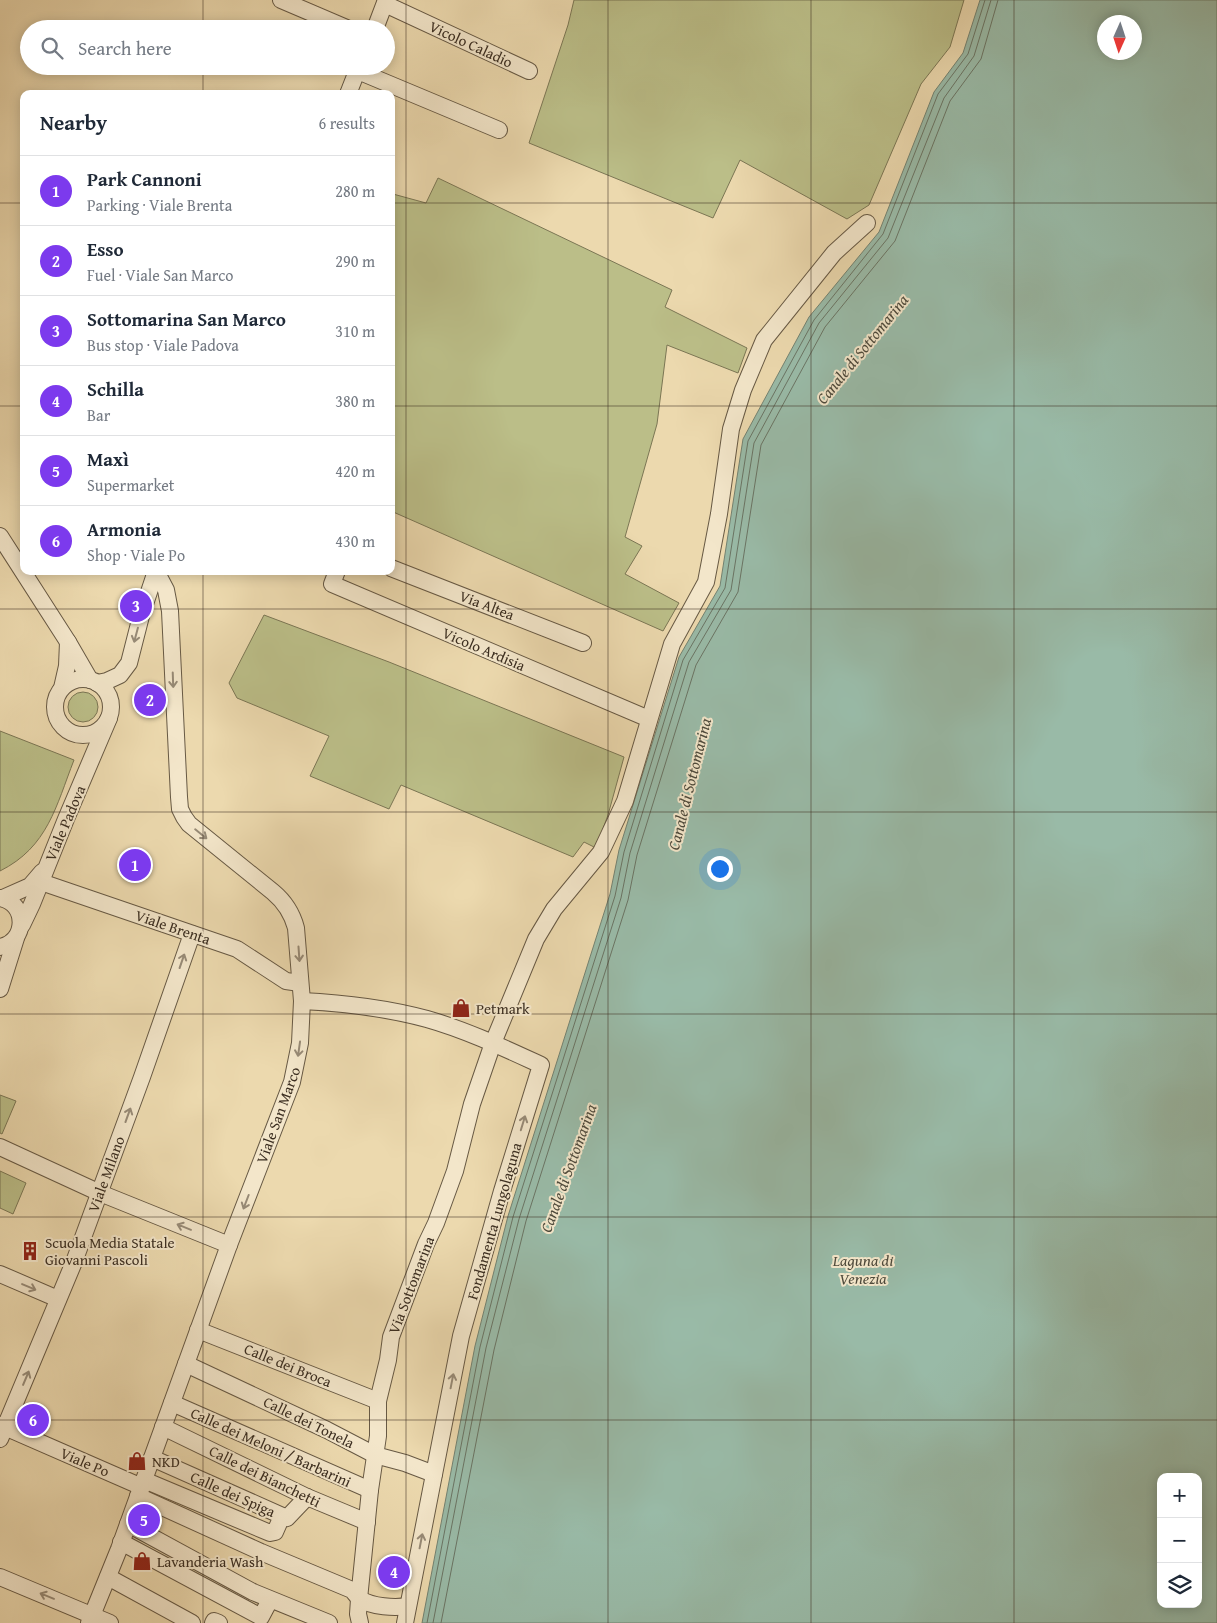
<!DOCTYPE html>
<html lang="en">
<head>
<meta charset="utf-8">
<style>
	body { margin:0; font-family:"Gentium Book Plus",serif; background:#f2f2f3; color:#1f2937 }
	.controls { position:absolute; right:15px; bottom:15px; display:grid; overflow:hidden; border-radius:10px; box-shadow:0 2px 12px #0003 }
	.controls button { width:45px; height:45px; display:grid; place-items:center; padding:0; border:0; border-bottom:1px solid #e0e1e3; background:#fff; color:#1f2937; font:25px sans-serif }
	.compass { position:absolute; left:1097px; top:15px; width:45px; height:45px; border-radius:50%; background:#fff; box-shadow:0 2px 12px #0003; rotate:183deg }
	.you { position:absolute; left:719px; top:868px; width:18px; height:18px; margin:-12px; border:4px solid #fff; border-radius:50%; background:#1a73e8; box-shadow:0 0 0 8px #1a73e833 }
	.badge { display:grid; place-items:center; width:32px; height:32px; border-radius:50%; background:#7c3aed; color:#fff; font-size:16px; font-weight:700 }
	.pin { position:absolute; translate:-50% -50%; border:2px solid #fff; box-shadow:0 1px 5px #0006 }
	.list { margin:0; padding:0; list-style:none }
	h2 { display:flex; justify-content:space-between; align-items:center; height:65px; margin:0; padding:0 20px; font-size:21px }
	h2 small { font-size:16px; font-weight:400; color:#747a83 }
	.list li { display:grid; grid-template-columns:32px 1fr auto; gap:15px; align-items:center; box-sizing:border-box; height:70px; padding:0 20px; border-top:1px solid #e0e1e3 }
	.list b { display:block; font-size:19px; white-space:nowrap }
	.list p { margin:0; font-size:16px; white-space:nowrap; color:#747a83 }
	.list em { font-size:16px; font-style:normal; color:#747a83 }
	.icon { flex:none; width:28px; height:28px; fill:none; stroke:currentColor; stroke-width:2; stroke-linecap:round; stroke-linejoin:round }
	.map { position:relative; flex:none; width:1217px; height:1623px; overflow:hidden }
	.search { position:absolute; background:#fff; box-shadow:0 2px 12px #0003; left:20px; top:20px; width:375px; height:55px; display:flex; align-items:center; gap:12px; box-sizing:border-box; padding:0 18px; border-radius:28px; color:#747a83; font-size:19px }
	.panel { position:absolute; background:#fff; box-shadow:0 2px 12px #0003; left:20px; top:90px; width:375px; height:485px; border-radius:10px }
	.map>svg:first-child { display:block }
</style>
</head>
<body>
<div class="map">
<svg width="1217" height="1623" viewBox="0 0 1217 1623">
	<rect width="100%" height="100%" fill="#ecd9ae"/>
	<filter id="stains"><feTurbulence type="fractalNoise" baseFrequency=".004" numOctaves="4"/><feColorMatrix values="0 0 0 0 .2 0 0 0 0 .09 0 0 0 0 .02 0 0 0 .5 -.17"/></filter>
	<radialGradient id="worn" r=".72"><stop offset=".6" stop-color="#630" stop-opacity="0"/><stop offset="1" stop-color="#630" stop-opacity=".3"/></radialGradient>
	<g fill="#bbbe88" stroke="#7b7654">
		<path d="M 574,0 L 964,0 L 950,47 L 921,84 L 869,205 L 847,219 L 740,160 L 713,218 L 529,143 L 568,25 Z"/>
		<path d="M 438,178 L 672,290 L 665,307 L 747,348 L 738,373 L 667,345 L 657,424 L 625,537 L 642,546 L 625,574 L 679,603 L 663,631 L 391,511 L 391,199 L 393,194 L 426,203 Z"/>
		<path d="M 264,615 L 389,662 L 624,757 L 608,815 L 596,848 L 584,842 L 573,857 L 401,785 L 389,809 L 310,776 L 329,736 L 237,698 L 229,683 Z"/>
		<circle cx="83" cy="707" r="15"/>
		<path d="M 0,731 L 74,760 C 56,806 48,847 0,871 Z"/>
		<path d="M 0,1095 L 16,1101 L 2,1134 L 0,1133 Z"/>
		<path d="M 0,1171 L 26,1183 L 13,1214 L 0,1208 Z"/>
	</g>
	<path fill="#99baa7" stroke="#738271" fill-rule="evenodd" d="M 980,0 L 1217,0 L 1217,1623 L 422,1623 L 475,1346 L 508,1216 L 610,894 L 619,850 L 679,657 L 720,586 L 743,439 L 809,317 L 879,232 L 934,92 L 963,53 ZM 1104,22 L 1134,22 L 1134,52 L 1104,52 ZM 1161,1477 L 1198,1477 L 1198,1604 L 1161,1604 Z"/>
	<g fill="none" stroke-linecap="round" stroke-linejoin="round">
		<g stroke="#6a7464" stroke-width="1">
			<path d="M 427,1623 L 480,1347 L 513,1217 L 615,896 L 624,852 L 683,660 L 725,588 L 748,441 L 814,320 L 883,234 L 938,94 L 968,54 L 985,0"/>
			<path d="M 433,1623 L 486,1348 L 519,1219 L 621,898 L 630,853 L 689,662 L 731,590 L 754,443 L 819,323 L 888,238 L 944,98 L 974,56 L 991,0"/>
			<path d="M 441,1623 L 494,1350 L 526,1221 L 628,900 L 637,855 L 696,665 L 738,592 L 761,445 L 825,327 L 895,241 L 950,101 L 981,59 L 998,0"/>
		</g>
		<g stroke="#675944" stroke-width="18">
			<g id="minor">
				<path d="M 281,0 L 349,29"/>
				<path d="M 385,4 L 529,71"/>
				<path d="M 375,29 L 386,0"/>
				<path d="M 358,71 L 499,130"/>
				<path d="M 348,94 L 359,66"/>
				<path d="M 0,536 L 68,642 L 90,680"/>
				<path d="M 391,568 L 583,643"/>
				<path d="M 337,571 L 332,584 L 649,719"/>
				<circle cx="83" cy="707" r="28"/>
				<path d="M 97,683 L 107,681 L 120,675 L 129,663 L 141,616 L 156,571"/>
				<path d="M 62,688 L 67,666 L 68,642"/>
				<path d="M 41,882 L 237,949 L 286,981 L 300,983"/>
				<path d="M 0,898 C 28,903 27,942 0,947"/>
				<path d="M 3,898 L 30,886 L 42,872"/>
				<path d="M 22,925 L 32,904 L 66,819 L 109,718"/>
				<path d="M 0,989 L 16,938"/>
				<path d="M 302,1001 C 344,1003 386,1008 427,1019 C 466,1030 504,1048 541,1065 L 502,1191 L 461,1336 L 405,1623"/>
				<path d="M 0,1147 L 100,1193 L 229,1245"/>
				<path d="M 0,1274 L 58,1299"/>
				<path d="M 198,1330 L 378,1401"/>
				<path d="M 186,1364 L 327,1430 L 375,1455 L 405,1463 L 434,1474"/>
				<path d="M 172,1403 L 370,1490"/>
				<path d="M 0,1425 L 142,1487"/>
				<path d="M 163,1427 L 307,1497 L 367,1522"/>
				<path d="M 0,1439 L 74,1262 L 142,1077 L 192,934"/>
				<path d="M 152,1458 L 287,1518 L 307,1497"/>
				<path d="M 144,1480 L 270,1533 L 275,1532 L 282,1516"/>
				<path d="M 138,1496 L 261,1552 L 352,1590 C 355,1593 357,1597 360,1599 C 372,1607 395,1608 408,1606"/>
				<path d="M 128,1524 L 253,1592 L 329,1623"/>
				<path d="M 121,1542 L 261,1617 L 270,1600"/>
				<path d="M 0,1577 L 110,1623"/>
				<path d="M 108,1577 L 192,1623"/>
				<path d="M 89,1623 L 119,1549 L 229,1245 L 292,1082 L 300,1043 L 302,1001 L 296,928 C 292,913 285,902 273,892 L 189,824 L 184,817 L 180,809 L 179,797 L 170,611 L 166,590 L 156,571"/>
				<path d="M 213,1623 L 214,1621 L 219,1623"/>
				<path d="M 360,1623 L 358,1614 L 359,1599 L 370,1490 L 378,1436 L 378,1401 L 388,1360 L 391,1337 L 426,1244 L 436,1223 L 455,1171 L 472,1104 L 493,1043 L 536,939 L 554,909 L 601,852 L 625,801 L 672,644 L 706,582 L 719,514 L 731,429 L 743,390 L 764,340 L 834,253 L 867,223"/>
			</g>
		</g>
		<use href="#minor" stroke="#f3e6ca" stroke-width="16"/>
	</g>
	<defs><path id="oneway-shaft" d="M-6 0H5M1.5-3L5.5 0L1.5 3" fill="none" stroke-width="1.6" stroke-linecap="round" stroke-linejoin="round" transform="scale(1.25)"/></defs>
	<g stroke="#978a76">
		<use href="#oneway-shaft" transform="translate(136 635) rotate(105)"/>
		<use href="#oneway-shaft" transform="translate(173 680) rotate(88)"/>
		<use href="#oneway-shaft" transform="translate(201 834) rotate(39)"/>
		<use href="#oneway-shaft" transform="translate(299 954) rotate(86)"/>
		<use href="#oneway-shaft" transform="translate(182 961) rotate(-71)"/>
		<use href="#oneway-shaft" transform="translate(299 1049) rotate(98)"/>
		<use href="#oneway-shaft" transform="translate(128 1115) rotate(-70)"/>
		<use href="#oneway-shaft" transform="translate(523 1123) rotate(-73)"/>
		<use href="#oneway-shaft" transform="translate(246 1202) rotate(111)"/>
		<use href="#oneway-shaft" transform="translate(184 1227) rotate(-158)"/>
		<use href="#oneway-shaft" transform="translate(29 1287) rotate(23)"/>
		<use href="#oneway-shaft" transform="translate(26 1378) rotate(-67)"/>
		<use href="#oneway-shaft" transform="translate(452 1381) rotate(-79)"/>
		<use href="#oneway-shaft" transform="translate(421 1541) rotate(-79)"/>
		<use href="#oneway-shaft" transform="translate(47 1596) rotate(-158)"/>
	</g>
	<path fill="none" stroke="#3b2e21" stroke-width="1" stroke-opacity="0.55" d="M 203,0 L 203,29M 406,0 L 406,1623M 608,0 L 608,1623M 811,0 L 811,1623M 1014,0 L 1014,1623M 203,66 L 203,94M 0,203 L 24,203M 391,203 L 1217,203M 0,406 L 24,406M 391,406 L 1217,406M 203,571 L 203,1623M 0,609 L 1217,609M 0,812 L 1217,812M 0,1014 L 1217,1014M 0,1217 L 1217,1217M 0,1420 L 1217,1420"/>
	<defs>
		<g id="shop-bare" transform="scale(1.5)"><path d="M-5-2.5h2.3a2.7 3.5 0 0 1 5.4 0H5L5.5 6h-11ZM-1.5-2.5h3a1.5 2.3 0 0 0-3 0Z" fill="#8f2418" stroke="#f3e6ca" stroke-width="2.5" paint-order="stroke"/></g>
		<g id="building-bare" transform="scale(1.5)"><path d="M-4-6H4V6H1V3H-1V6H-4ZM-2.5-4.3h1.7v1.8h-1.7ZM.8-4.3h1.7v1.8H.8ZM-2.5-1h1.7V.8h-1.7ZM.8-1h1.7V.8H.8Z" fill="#8f2418" stroke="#f3e6ca" stroke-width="2.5" paint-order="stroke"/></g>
	</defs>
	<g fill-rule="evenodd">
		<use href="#shop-bare" x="461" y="1008"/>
		<use href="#building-bare" x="30" y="1251"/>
		<use href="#shop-bare" x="137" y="1461"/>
		<use href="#shop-bare" x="142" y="1561"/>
	</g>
	<g text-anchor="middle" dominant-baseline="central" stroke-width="4" stroke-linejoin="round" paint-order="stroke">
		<g font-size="15" fill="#3b2e21" stroke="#f3e6ca">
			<text transform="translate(471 44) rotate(25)">Vicolo Caladio</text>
			<text transform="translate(487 605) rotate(21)">Via Altea</text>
			<text transform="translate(484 649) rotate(23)">Vicolo Ardisia</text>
			<text transform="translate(65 823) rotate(-67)">Viale Padova</text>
			<text transform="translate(173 927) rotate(19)">Viale Brenta</text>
			<text transform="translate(278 1115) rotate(-70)">Viale San Marco</text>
			<text transform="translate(106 1174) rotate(-70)">Viale Milano</text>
			<text transform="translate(494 1221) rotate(-74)">Fondamenta Lungolaguna</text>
			<text transform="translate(411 1285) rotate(-69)">Via Sottomarina</text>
			<text transform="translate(288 1365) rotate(22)">Calle dei Broca</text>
			<text transform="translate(309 1422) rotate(26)">Calle dei Tonela</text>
			<text transform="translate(271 1447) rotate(24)">Calle dei Meloni / Barbarini</text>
			<text transform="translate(85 1462) rotate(23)">Viale Po</text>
			<text transform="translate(265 1476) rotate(26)">Calle dei Bianchetti</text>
			<text transform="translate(233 1494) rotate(24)">Calle dei Spiga</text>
		</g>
		<g font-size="15" fill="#3b2e21" stroke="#f3e6ca" text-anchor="start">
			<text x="476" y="1008">Petmark</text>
			<text x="45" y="1242">Scuola Media Statale<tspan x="45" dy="17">Giovanni Pascoli</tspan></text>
			<text x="152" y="1461">NKD</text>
			<text x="157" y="1561">Lavanderia Wash</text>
		</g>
		<g font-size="16" font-style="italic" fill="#4e4a3c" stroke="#f3e6ca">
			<text transform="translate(862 349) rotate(-51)">Canale di Sottomarina</text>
			<text transform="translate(689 784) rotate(-76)">Canale di Sottomarina</text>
			<text transform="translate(568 1168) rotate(-70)">Canale di Sottomarina</text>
			<text x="863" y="1260">Laguna di<tspan x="863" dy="18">Venezia</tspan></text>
		</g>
	</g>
	<rect width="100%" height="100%" filter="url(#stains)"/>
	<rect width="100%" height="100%" fill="url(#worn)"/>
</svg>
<div class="controls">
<button>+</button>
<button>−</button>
<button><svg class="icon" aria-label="layers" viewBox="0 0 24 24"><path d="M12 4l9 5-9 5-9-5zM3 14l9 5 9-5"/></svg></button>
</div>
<svg class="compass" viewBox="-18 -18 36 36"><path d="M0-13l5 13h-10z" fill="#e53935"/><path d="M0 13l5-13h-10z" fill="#747a83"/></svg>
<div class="you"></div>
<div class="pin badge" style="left:135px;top:865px">1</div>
<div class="pin badge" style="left:150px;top:700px">2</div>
<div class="pin badge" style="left:136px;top:606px">3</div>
<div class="pin badge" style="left:394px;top:1572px">4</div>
<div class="pin badge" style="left:144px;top:1520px">5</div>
<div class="pin badge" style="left:33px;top:1420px">6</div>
<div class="search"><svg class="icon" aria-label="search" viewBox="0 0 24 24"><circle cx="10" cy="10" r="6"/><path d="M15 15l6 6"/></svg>Search here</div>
<section class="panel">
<h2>Nearby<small>6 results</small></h2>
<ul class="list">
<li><span class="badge">1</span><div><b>Park Cannoni</b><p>Parking · Viale Brenta</p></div><em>280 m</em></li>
<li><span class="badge">2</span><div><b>Esso</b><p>Fuel · Viale San Marco</p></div><em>290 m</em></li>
<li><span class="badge">3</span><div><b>Sottomarina San Marco</b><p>Bus stop · Viale Padova</p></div><em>310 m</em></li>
<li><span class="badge">4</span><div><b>Schilla</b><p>Bar</p></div><em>380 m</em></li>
<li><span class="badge">5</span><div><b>Maxì</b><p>Supermarket</p></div><em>420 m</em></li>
<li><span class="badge">6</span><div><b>Armonia</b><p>Shop · Viale Po</p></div><em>430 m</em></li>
</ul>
</section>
</div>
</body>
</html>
